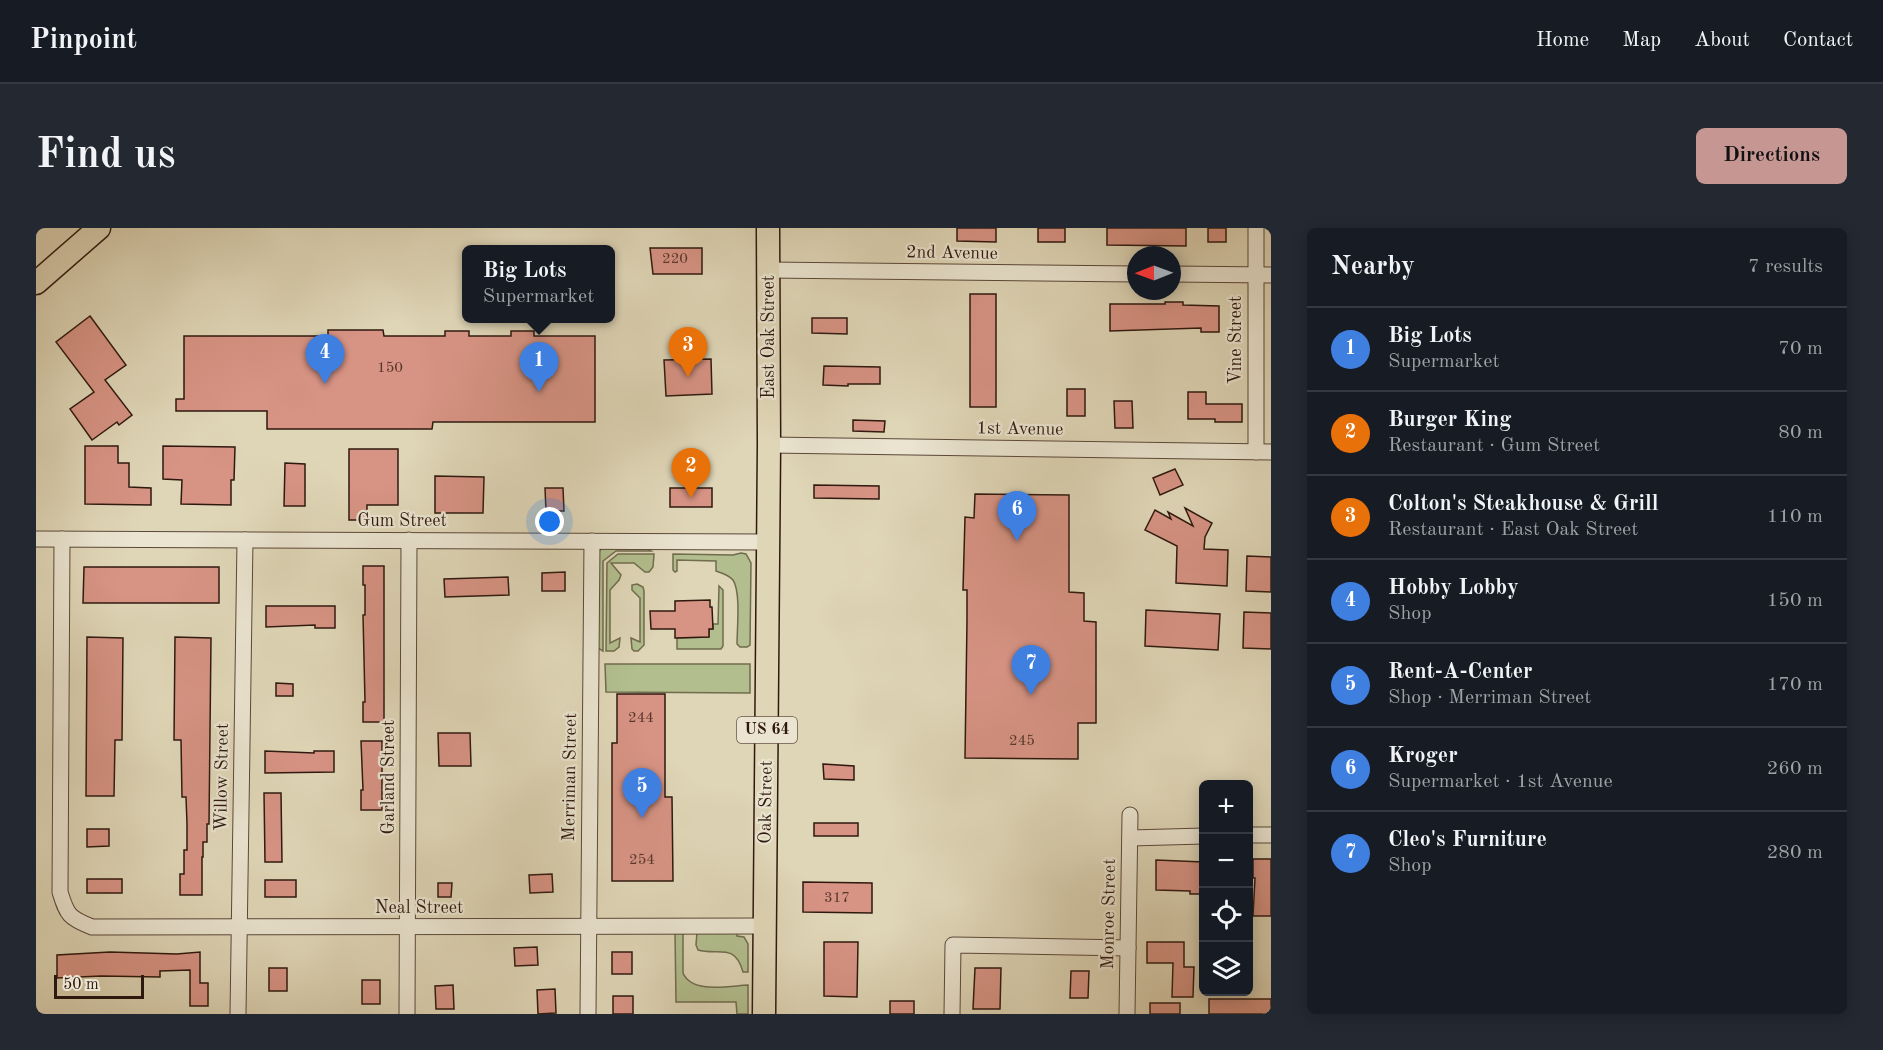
<!DOCTYPE html>
<html lang="en">
<head>
<meta charset="utf-8">
<style>
	body { margin:0; font-family:"Old Standard TT",serif; background:#242831; color:#f1f3f6 }
	.controls { position:absolute; right:18px; bottom:18px; display:grid; overflow:hidden; border-radius:9px; box-shadow:0 3px 15px #0003 }
	.controls button { width:54px; height:54px; display:grid; place-items:center; padding:0; border:0; border-bottom:2px solid #363941; background:#171b24; color:#f1f3f6; font:30px sans-serif }
	.compass { position:absolute; left:1091px; top:18px; width:54px; height:54px; border-radius:50%; background:#171b24; box-shadow:0 3px 15px #0003; rotate:269deg }
	.scale { position:absolute; left:18px; bottom:15px; width:90px; box-sizing:border-box; padding-left:6px; border:3px solid #2f190f; border-top:0; font-size:16px; line-height:21px; white-space:nowrap; color:#2f190f; -webkit-text-stroke:4px #eae4d0; paint-order:stroke }
	.you { position:absolute; left:514px; top:294px; width:21px; height:21px; margin:-15px; border:4px solid #fff; border-radius:50%; background:#1a73e8; box-shadow:0 0 0 9px #1a73e833 }
	.badge { display:grid; place-items:center; width:39px; height:39px; border-radius:50%; background:#c59692; color:#fff; font-size:20px; font-weight:700 }
	.pin { position:absolute; translate:-50% -50px; filter:drop-shadow(0 2px 3px #0008) }
	.pin::after { content:''; position:absolute; top:32px; width:21px; height:18px; background:inherit; clip-path:polygon(0 0,100% 0,50% 100%) }
	.popup { position:absolute; left:426px; top:17px; width:153px; height:78px; box-sizing:border-box; display:grid; place-content:center; border-radius:9px; background:#171b24; filter:drop-shadow(0 2px 4px #0005); font-size:20px; white-space:nowrap; color:#9ea1a6 }
	.popup b { font-size:22px; color:#f1f3f6 }
	.popup::after { content:''; position:absolute; left:50%; top:100%; margin-left:-12px; border:12px solid transparent; border-top-color:#171b24 }
	.list { margin:0; padding:0; list-style:none }
	h2 { display:flex; justify-content:space-between; align-items:center; height:78px; margin:0; padding:0 24px; font-size:26px }
	h2 small { font-size:20px; font-weight:400; color:#9ea1a6 }
	.list li { display:grid; grid-template-columns:39px 1fr auto; gap:18px; align-items:center; box-sizing:border-box; height:84px; padding:0 24px; border-top:2px solid #363941 }
	.list b { display:block; font-size:22px; white-space:nowrap }
	.list p { margin:0; font-size:20px; white-space:nowrap; color:#9ea1a6 }
	.list em { font-size:20px; font-style:normal; color:#9ea1a6 }
	.icon { flex:none; width:33px; height:33px; fill:none; stroke:currentColor; stroke-width:2; stroke-linecap:round; stroke-linejoin:round }
	.map { position:relative; flex:none; width:1235px; height:786px; overflow:hidden; border-radius:9px }
	header { display:flex; align-items:center; gap:36px; box-sizing:border-box; height:84px; padding:0 30px; background:#171b24; border-bottom:2px solid #363941 }
	header strong { font-size:28px }
	nav { display:flex; gap:33px; margin-inline-start:auto; font-size:21px }
	.intro { display:flex; align-items:center; justify-content:space-between; box-sizing:border-box; height:144px; padding:0 36px }
	h1 { margin:0; font-size:42px }
	.button { padding:15px 27px; border-radius:9px; background:#c59692; color:#111; font-size:21px; font-weight:700 }
	main { display:flex; gap:36px; padding:0 36px }
	aside { flex:1; background:#171b24; border-radius:9px; box-shadow:0 3px 15px #0003 }
	.map>svg:first-child { display:block }
</style>
</head>
<body>
<header>
<strong>Pinpoint</strong>
<nav><a>Home</a><a>Map</a><a>About</a><a>Contact</a></nav>
</header>
<div class="intro"><h1>Find us</h1><a class="button">Directions</a></div>
<main>
<div class="map">
<svg width="1235" height="786" viewBox="0 0 1235 786">
	<rect width="100%" height="100%" fill="#dfd6b7"/>
	<filter id="stains"><feTurbulence type="fractalNoise" baseFrequency=".00333" numOctaves="4"/><feColorMatrix values="0 0 0 0 .2 0 0 0 0 .09 0 0 0 0 .02 0 0 0 .5 -.17"/></filter>
	<radialGradient id="worn" r=".72"><stop offset=".6" stop-color="#630" stop-opacity="0"/><stop offset="1" stop-color="#630" stop-opacity=".3"/></radialGradient>
	<g fill="#b2be8e" stroke="#706c4e" stroke-width="1.5">
		<path d="M 572,320 L 610,320 L 615,323 L 580,323 L 567,333 L 567,423 L 561,419 L 562,325 L 565,321 Z"/>
		<path d="M 705,325 L 710,326 L 715,335 L 714,417 L 711,419 L 704,419 L 701,416 C 701,401 705,364 697,352 C 693,347 686,345 680,343 L 680,333 L 641,332 L 641,343 L 639,344 L 637,342 L 637,326 L 697,327 Z"/>
		<path d="M 582,326 L 618,326 L 617,339 L 613,344 L 609,344 L 598,335 L 575,335 L 585,347 L 583,352 L 574,362 L 574,415 L 584,410 L 583,419 L 578,423 L 570,423 L 571,335 Z"/>
		<path d="M 601,356 L 607,359 L 608,363 L 608,417 L 602,423 L 598,423 L 596,421 L 595,410 L 604,414 L 604,370 L 596,362 L 596,357 Z"/>
		<path d="M 683,358 L 687,362 L 687,418 L 685,421 L 641,421 L 641,410 L 673,409 L 673,401 L 677,401 L 677,396 L 682,396 Z"/>
		<path d="M 569,436 L 714,436 L 714,465 L 570,464 Z"/>
		<path d="M 639,704 L 646,704 L 647,706 L 647,745 C 656,766 693,758 712,757 L 712,786 L 701,786 L 700,774 L 640,774 Z"/>
		<path d="M 661,704 L 701,704 L 701,708 L 708,709 L 712,716 L 712,744 L 707,744 C 699,714 682,728 662,722 L 660,717 Z"/>
	</g>
	<g fill="#d79384" stroke="#2f190f" stroke-width="1.5">
		<path d="M 921,0 L 960,0 L 960,14 L 921,13 Z"/>
		<rect x="1002" y="0" width="27" height="14"/>
		<path d="M 1071,0 L 1150,0 L 1150,18 L 1071,17 Z"/>
		<rect x="1172" y="0" width="18" height="14"/>
		<path d="M 614,20 L 666,20 L 666,46 L 617,46 Z"/>
		<rect x="934" y="66" width="26" height="113"/>
		<path d="M 1129,74 L 1147,74 L 1147,77 L 1183,78 L 1183,104 L 1165,104 L 1165,100 L 1074,103 L 1074,76 L 1129,76 Z"/>
		<path d="M 54,88 L 90,137 L 69,152 L 96,187 L 83,197 L 81,194 L 56,212 L 34,181 L 58,164 L 20,114 Z"/>
		<path d="M 776,90 L 811,90 L 811,106 L 776,105 Z"/>
		<path d="M 292,102 L 347,102 L 348,108 L 409,108 L 409,103 L 433,103 L 433,108 L 475,108 L 475,103 L 498,103 L 498,108 L 559,108 L 559,194 L 397,194 L 396,201 L 231,201 L 231,183 L 140,183 L 140,171 L 148,171 L 148,108 L 292,108 Z"/>
		<path d="M 675,131 L 676,166 L 630,168 L 628,132 Z"/>
		<path d="M 788,138 L 844,139 L 844,156 L 812,156 L 812,158 L 787,157 Z"/>
		<rect x="1031" y="161" width="18" height="27"/>
		<path d="M 1152,164 L 1170,164 L 1170,176 L 1206,176 L 1206,194 L 1179,194 L 1179,191 L 1152,191 Z"/>
		<path d="M 1078,173 L 1096,173 L 1097,200 L 1079,200 Z"/>
		<path d="M 817,192 L 849,193 L 848,204 L 817,203 Z"/>
		<path d="M 49,218 L 82,218 L 82,235 L 93,235 L 93,259 L 115,260 L 115,277 L 49,276 Z"/>
		<path d="M 127,218 L 199,219 L 198,252 L 195,252 L 195,277 L 145,276 L 146,252 L 127,251 Z"/>
		<path d="M 313,221 L 362,221 L 362,277 L 331,277 L 331,292 L 313,292 Z"/>
		<path d="M 249,235 L 269,236 L 269,278 L 248,278 Z"/>
		<path d="M 1139,241 L 1147,257 L 1124,267 L 1117,250 Z"/>
		<path d="M 399,248 L 448,249 L 447,285 L 399,285 Z"/>
		<path d="M 778,257 L 843,258 L 843,271 L 778,270 Z"/>
		<path d="M 509,260 L 527,260 L 528,283 L 510,283 Z"/>
		<rect x="634" y="260" width="42" height="19"/>
		<path d="M 939,266 L 1033,267 L 1033,364 L 1048,365 L 1048,393 L 1060,394 L 1060,495 L 1042,495 L 1042,531 L 929,530 L 931,392 L 931,362 L 927,362 L 929,289 L 938,290 Z"/>
		<path d="M 1149,280 L 1176,295 L 1169,309 L 1168,321 L 1192,322 L 1191,358 L 1140,355 L 1141,318 L 1109,302 L 1119,282 L 1135,291 L 1132,284 L 1157,298 Z"/>
		<path d="M 1211,328 L 1235,329 L 1235,364 L 1210,363 Z"/>
		<path d="M 327,338 L 348,338 L 348,494 L 327,494 L 327,474 L 329,474 L 327,387 L 329,387 L 329,357 L 327,357 Z"/>
		<path d="M 48,339 L 183,339 L 183,375 L 47,375 Z"/>
		<path d="M 529,344 L 529,363 L 506,363 L 506,345 Z"/>
		<path d="M 472,349 L 473,367 L 409,369 L 408,351 Z"/>
		<path d="M 674,372 L 674,379 L 676,379 L 677,401 L 673,401 L 673,409 L 639,410 L 639,401 L 615,401 L 614,383 L 639,383 L 639,373 Z"/>
		<path d="M 230,378 L 299,378 L 299,400 L 279,400 L 279,397 L 230,399 Z"/>
		<path d="M 1110,382 L 1184,386 L 1182,422 L 1109,418 Z"/>
		<path d="M 1208,384 L 1235,385 L 1235,421 L 1207,420 Z"/>
		<path d="M 51,409 L 87,410 L 86,512 L 79,512 L 78,568 L 50,568 Z"/>
		<path d="M 139,409 L 175,410 L 173,596 L 171,596 L 171,614 L 167,614 L 167,629 L 166,629 L 166,667 L 144,667 L 144,646 L 148,646 L 148,622 L 151,622 L 151,596 L 150,569 L 146,569 L 145,512 L 138,512 Z"/>
		<path d="M 240,455 L 257,456 L 257,468 L 240,468 Z"/>
		<path d="M 581,466 L 629,466 L 629,569 L 636,569 L 637,653 L 576,653 L 576,515 L 581,515 Z"/>
		<path d="M 402,505 L 434,505 L 435,538 L 403,538 Z"/>
		<path d="M 325,513 L 346,513 L 346,582 L 325,582 L 325,562 L 327,562 Z"/>
		<path d="M 229,523 L 278,525 L 278,523 L 298,523 L 298,544 L 229,545 Z"/>
		<path d="M 787,536 L 818,538 L 818,552 L 788,551 Z"/>
		<path d="M 228,565 L 245,565 L 246,634 L 229,634 Z"/>
		<rect x="778" y="595" width="44" height="13"/>
		<path d="M 51,601 L 73,601 L 73,618 L 51,619 Z"/>
		<path d="M 1217,631 L 1235,631 L 1235,688 L 1217,688 L 1219,650 L 1217,650 Z"/>
		<path d="M 1120,632 L 1167,634 L 1167,666 L 1154,666 L 1154,663 L 1120,662 Z"/>
		<path d="M 516,646 L 517,664 L 494,665 L 493,647 Z"/>
		<rect x="51" y="651" width="35" height="14"/>
		<rect x="229" y="652" width="31" height="17"/>
		<path d="M 767,654 L 836,655 L 836,685 L 767,684 Z"/>
		<path d="M 402,655 L 416,655 L 415,669 L 402,669 Z"/>
		<path d="M 788,714 L 822,714 L 821,769 L 788,768 Z"/>
		<path d="M 1111,714 L 1148,714 L 1148,739 L 1158,739 L 1157,769 L 1136,769 L 1137,735 L 1111,735 Z"/>
		<path d="M 501,719 L 502,737 L 479,738 L 478,720 Z"/>
		<path d="M 74,724 L 141,726 L 164,724 L 164,755 L 172,755 L 172,778 L 154,778 L 154,742 L 124,743 L 124,749 L 65,748 L 21,750 L 21,727 Z"/>
		<rect x="576" y="724" width="20" height="22"/>
		<rect x="233" y="740" width="18" height="23"/>
		<path d="M 939,740 L 965,740 L 964,781 L 937,781 Z"/>
		<path d="M 1035,743 L 1053,743 L 1052,770 L 1034,770 Z"/>
		<rect x="326" y="752" width="18" height="24"/>
		<path d="M 417,757 L 418,781 L 400,781 L 399,758 Z"/>
		<path d="M 519,761 L 520,785 L 502,786 L 501,762 Z"/>
		<rect x="577" y="768" width="20" height="18"/>
		<rect x="1173" y="771" width="62" height="15"/>
		<rect x="854" y="773" width="24" height="13"/>
		<rect x="1114" y="775" width="30" height="11"/>
	</g>
	<g fill="none" stroke-linecap="round" stroke-linejoin="round">
		<g stroke="#5b4839" stroke-width="17">
			<g id="minor">
				<path d="M 732,42 L 1100,46"/>
				<path d="M 1136,46 L 1235,47"/>
				<path d="M 733,217 L 1235,224"/>
				<path d="M 1220,224 L 1220,0"/>
				<path d="M 0,311 L 733,314"/>
				<path d="M 26,311 L 24,664 C 31,687 33,690 56,699 L 729,698"/>
				<path d="M 1212,607 L 1235,607"/>
				<path d="M 1094,610 L 1168,608"/>
				<path d="M 202,786 L 209,312"/>
				<path d="M 371,786 L 373,312"/>
				<path d="M 552,786 L 556,313"/>
				<path d="M 916,786 L 917,717 L 1092,720"/>
				<path d="M 1091,786 L 1094,587"/>
			</g>
		</g>
		<g stroke="#2f190f" stroke-width="25">
			<g id="highway">
				<path d="M 0,55 L 63,0"/>
				<path d="M 728,786 L 733,217 L 732,0"/>
			</g>
		</g>
		<use href="#minor" stroke="#eae4d0" stroke-width="15"/>
		<use href="#highway" stroke="#dfd6b7" stroke-width="22"/>
	</g>
	<g text-anchor="middle" dominant-baseline="central" stroke-width="4.5" stroke-linejoin="round" paint-order="stroke">
		<g font-size="15" fill="#59382c">
			<text x="639" y="31">220</text>
			<text x="354" y="140">150</text>
			<text x="605" y="490">244</text>
			<text x="986" y="513">245</text>
			<text x="606" y="632">254</text>
			<text x="801" y="670">317</text>
		</g>
		<rect fill="#eae4d0" stroke="#675649" stroke-width="1.5" x="701" y="489" width="60" height="26" rx="4.5"/>
		<g font-size="16" font-weight="bold" fill="#2f190f">
			<text x="731" y="502">US 64</text>
		</g>
		<g font-size="18" fill="#2f190f" stroke="#eae4d0">
			<text transform="translate(916 25) rotate(1)">2nd Avenue</text>
			<text transform="translate(733 109) rotate(-90)">East Oak Street</text>
			<text transform="translate(1200 112) rotate(-90)">Vine Street</text>
			<text transform="translate(984 201) rotate(1)">1st Avenue</text>
			<text x="366" y="293">Gum Street</text>
			<text transform="translate(186 549) rotate(-89)">Willow Street</text>
			<text transform="translate(353 549) rotate(-90)">Garland Street</text>
			<text transform="translate(534 549) rotate(-89)">Merriman Street</text>
			<text transform="translate(730 574) rotate(-89)">Oak Street</text>
			<text x="383" y="680">Neal Street</text>
			<text transform="translate(1073 686) rotate(-89)">Monroe Street</text>
		</g>
	</g>
	<rect width="100%" height="100%" filter="url(#stains)"/>
	<rect width="100%" height="100%" fill="url(#worn)"/>
</svg>
<div class="controls">
<button>+</button>
<button>−</button>
<button><svg class="icon" aria-label="locate" viewBox="0 0 24 24"><circle cx="12" cy="12" r="6"/><path d="M12 2v4M12 18v4M2 12h4M18 12h4"/></svg></button>
<button><svg class="icon" aria-label="layers" viewBox="0 0 24 24"><path d="M12 4l9 5-9 5-9-5zM3 14l9 5 9-5"/></svg></button>
</div>
<svg class="compass" viewBox="-18 -18 36 36"><path d="M0-13l5 13h-10z" fill="#e53935"/><path d="M0 13l5-13h-10z" fill="#9ea1a6"/></svg>
<div class="scale">50 m</div>
<div class="you"></div>
<div class="pin badge" style="left:503px;top:164px;background:#3f7fe0">1</div>
<div class="popup"><b>Big Lots</b>Supermarket</div>
<div class="pin badge" style="left:655px;top:270px;background:#e8710a">2</div>
<div class="pin badge" style="left:652px;top:149px;background:#e8710a">3</div>
<div class="pin badge" style="left:289px;top:156px;background:#3f7fe0">4</div>
<div class="pin badge" style="left:606px;top:590px;background:#3f7fe0">5</div>
<div class="pin badge" style="left:981px;top:313px;background:#3f7fe0">6</div>
<div class="pin badge" style="left:995px;top:467px;background:#3f7fe0">7</div>
</div>
<aside>
<h2>Nearby<small>7 results</small></h2>
<ul class="list">
<li><span class="badge" style="background:#3f7fe0">1</span><div><b>Big Lots</b><p>Supermarket</p></div><em>70 m</em></li>
<li><span class="badge" style="background:#e8710a">2</span><div><b>Burger King</b><p>Restaurant · Gum Street</p></div><em>80 m</em></li>
<li><span class="badge" style="background:#e8710a">3</span><div><b>Colton's Steakhouse &amp; Grill</b><p>Restaurant · East Oak Street</p></div><em>110 m</em></li>
<li><span class="badge" style="background:#3f7fe0">4</span><div><b>Hobby Lobby</b><p>Shop</p></div><em>150 m</em></li>
<li><span class="badge" style="background:#3f7fe0">5</span><div><b>Rent-A-Center</b><p>Shop · Merriman Street</p></div><em>170 m</em></li>
<li><span class="badge" style="background:#3f7fe0">6</span><div><b>Kroger</b><p>Supermarket · 1st Avenue</p></div><em>260 m</em></li>
<li><span class="badge" style="background:#3f7fe0">7</span><div><b>Cleo's Furniture</b><p>Shop</p></div><em>280 m</em></li>
</ul>
</aside>
</main>
</body>
</html>
